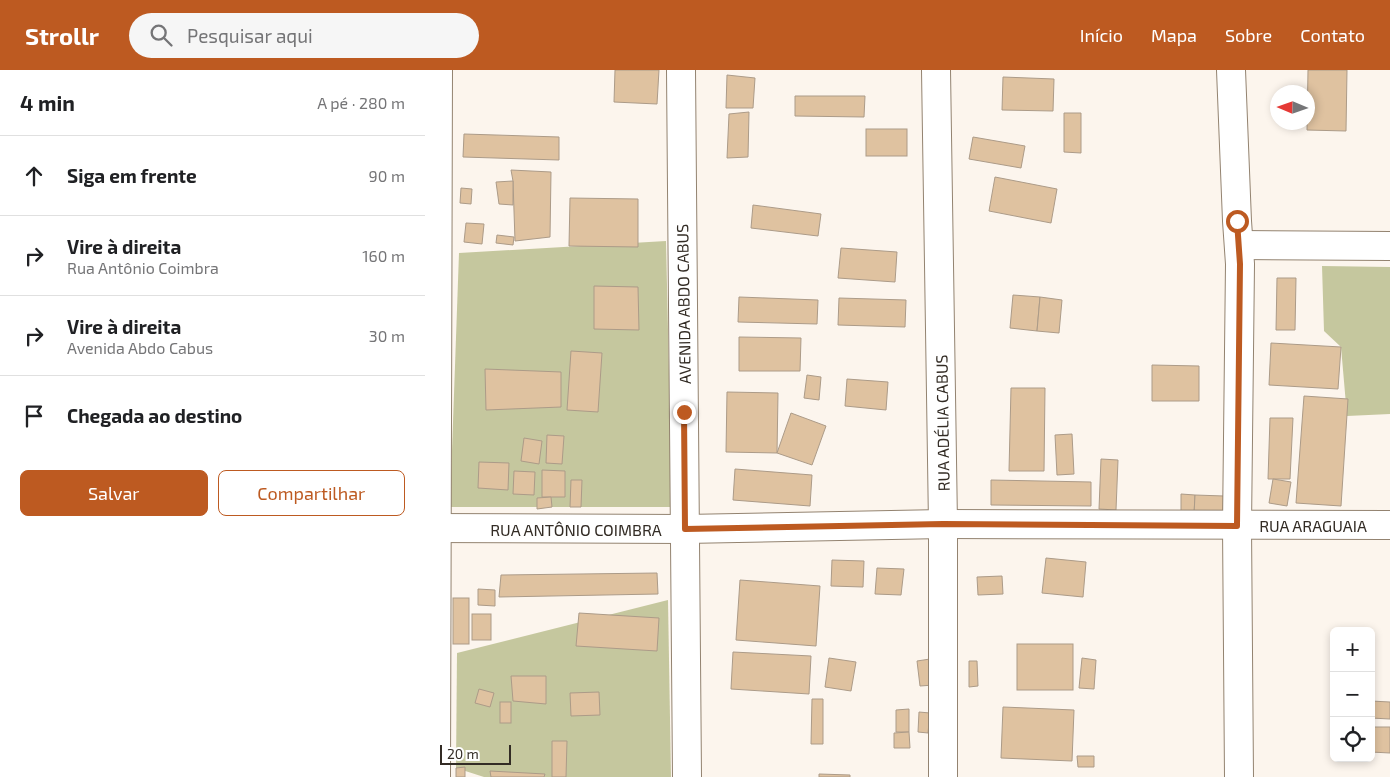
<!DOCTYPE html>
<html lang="pt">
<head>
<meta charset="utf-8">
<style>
	body { margin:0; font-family:"Exo 2",sans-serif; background:#f6f6f6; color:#202124 }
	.controls { position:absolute; right:15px; bottom:15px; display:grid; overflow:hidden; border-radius:8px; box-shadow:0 2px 8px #0003 }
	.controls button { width:45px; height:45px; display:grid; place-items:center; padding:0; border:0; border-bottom:1px solid #e0e0e0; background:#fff; color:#202124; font:25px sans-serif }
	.compass { position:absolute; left:845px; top:15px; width:45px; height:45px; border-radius:50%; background:#fff; box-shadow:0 2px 8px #0003; rotate:272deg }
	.scale { position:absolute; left:15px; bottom:12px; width:71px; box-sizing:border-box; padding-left:5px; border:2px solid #332c25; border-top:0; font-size:14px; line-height:18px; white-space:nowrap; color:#332c25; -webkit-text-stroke:4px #fff; paint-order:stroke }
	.stop { position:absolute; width:15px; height:15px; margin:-11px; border:4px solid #bd5a21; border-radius:50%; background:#fff }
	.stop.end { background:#bd5a21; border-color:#fff; box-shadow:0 1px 5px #0008 }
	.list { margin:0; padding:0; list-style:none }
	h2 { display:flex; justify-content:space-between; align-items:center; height:65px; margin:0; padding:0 20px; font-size:21px }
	h2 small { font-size:16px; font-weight:400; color:#757577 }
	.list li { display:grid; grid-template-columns:32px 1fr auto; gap:15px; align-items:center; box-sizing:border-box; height:80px; padding:0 20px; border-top:1px solid #e0e0e0 }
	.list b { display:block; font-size:19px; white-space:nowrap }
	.list p { margin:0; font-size:16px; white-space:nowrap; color:#757577 }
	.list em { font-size:16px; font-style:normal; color:#757577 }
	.actions { display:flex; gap:10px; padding:15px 20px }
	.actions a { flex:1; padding:11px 0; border:1px solid #bd5a21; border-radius:8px; text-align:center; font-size:18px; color:#bd5a21 }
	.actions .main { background:#bd5a21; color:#fff }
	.icon { flex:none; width:28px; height:28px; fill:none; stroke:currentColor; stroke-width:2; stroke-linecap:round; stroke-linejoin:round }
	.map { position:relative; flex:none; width:965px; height:707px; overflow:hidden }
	header { display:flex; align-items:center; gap:30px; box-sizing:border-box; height:70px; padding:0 25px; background:#bd5a21; color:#fff }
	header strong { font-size:24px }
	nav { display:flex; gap:28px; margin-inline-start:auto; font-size:18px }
	.search { width:350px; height:45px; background:#f6f6f6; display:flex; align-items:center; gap:12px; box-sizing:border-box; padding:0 18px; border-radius:28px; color:#757577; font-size:19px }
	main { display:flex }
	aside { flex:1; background:#fff }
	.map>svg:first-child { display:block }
</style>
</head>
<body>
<header>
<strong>Strollr</strong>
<div class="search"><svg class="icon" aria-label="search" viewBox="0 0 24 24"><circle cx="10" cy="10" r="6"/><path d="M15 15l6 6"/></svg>Pesquisar aqui</div>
<nav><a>Início</a><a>Mapa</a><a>Sobre</a><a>Contato</a></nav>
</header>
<main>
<aside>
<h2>4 min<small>A pé · 280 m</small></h2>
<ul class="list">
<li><svg class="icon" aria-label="ahead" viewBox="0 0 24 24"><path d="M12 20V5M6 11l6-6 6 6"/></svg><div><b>Siga em frente</b></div><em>90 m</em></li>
<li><svg class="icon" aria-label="right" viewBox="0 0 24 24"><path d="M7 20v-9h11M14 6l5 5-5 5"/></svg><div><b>Vire à direita</b><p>Rua Antônio Coimbra</p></div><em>160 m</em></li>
<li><svg class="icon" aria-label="right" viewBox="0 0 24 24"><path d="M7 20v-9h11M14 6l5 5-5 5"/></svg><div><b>Vire à direita</b><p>Avenida Abdo Cabus</p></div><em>30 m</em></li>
<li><svg class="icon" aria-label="arrive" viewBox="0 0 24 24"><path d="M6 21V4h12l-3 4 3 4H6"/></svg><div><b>Chegada ao destino</b></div></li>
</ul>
<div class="actions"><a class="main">Salvar</a><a>Compartilhar</a></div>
</aside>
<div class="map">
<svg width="965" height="707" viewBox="0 0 965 707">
	<rect width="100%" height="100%" fill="#fcf5ed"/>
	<g fill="#c5c79e">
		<path d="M 241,171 L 247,437 L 25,437 L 34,183 Z"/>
		<path d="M 897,196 L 965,197 L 965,344 L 922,346 L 916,277 L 899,261 Z"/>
		<path d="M 243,530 L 246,707 L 59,707 L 31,698 L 32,583 Z"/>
	</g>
	<g fill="#dfc2a0" stroke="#ac9b88">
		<path d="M 190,0 L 234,0 L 232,34 L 189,32 Z"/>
		<path d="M 883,0 L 922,0 L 921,61 L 882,60 Z"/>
		<path d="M 302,5 L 330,8 L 328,38 L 301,38 Z"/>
		<path d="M 578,7 L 629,9 L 628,41 L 577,40 Z"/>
		<path d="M 370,26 L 440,26 L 439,47 L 370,46 Z"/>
		<path d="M 324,42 L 323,87 L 302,88 L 304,44 Z"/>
		<path d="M 639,43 L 656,43 L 656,83 L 639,82 Z"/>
		<rect x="441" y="59" width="41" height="27"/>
		<path d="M 39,64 L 134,67 L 134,90 L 38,87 Z"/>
		<path d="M 548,67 L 600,76 L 596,98 L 544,89 Z"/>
		<path d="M 86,100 L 126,102 L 125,167 L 90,171 L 88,111 Z"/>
		<path d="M 570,107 L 632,119 L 626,153 L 564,141 Z"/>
		<path d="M 88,111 L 88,135 L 74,134 L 71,112 Z"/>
		<path d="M 36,118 L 47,119 L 46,134 L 35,133 Z"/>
		<path d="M 145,128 L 213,129 L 213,177 L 144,176 Z"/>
		<path d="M 328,135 L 396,144 L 393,166 L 326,158 Z"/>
		<path d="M 41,153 L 59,154 L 57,174 L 39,172 Z"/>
		<path d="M 72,165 L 89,167 L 88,175 L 71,173 Z"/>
		<path d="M 416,178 L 472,182 L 470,212 L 413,208 Z"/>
		<path d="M 852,208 L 871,208 L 870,260 L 851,260 Z"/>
		<path d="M 169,216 L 213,217 L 214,260 L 169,259 Z"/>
		<path d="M 588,225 L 615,227 L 612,261 L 585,258 Z"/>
		<path d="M 314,227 L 393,230 L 392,254 L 313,252 Z"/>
		<path d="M 615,227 L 637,230 L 634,263 L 612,261 Z"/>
		<path d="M 414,228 L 481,230 L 480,257 L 413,255 Z"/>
		<path d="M 314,267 L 376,268 L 375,301 L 314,301 Z"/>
		<path d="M 846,273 L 916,277 L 913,319 L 844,315 Z"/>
		<path d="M 146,281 L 177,283 L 173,342 L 142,340 Z"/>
		<path d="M 727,295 L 774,296 L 774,331 L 727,331 Z"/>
		<path d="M 60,299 L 136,302 L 136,337 L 61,340 Z"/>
		<path d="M 382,305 L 396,307 L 394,330 L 379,328 Z"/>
		<path d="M 422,309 L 463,312 L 461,340 L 420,336 Z"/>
		<path d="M 586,318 L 620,318 L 619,401 L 584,401 Z"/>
		<path d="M 302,322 L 353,323 L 352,383 L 301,382 Z"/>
		<path d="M 879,326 L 923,329 L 916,436 L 871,433 Z"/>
		<path d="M 366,343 L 401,356 L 387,395 L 352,383 Z"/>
		<path d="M 845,348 L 868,348 L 865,409 L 843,409 Z"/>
		<path d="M 647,364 L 649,404 L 632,405 L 630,365 Z"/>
		<path d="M 122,365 L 139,366 L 137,394 L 121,393 Z"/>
		<path d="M 99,368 L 117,371 L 114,394 L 96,391 Z"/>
		<path d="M 676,389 L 693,390 L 691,440 L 674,439 Z"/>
		<path d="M 54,392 L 84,393 L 83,420 L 53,418 Z"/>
		<path d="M 310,399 L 387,405 L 385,436 L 308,430 Z"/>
		<path d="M 117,400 L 140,401 L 140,427 L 117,427 Z"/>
		<path d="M 89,401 L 110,402 L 109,425 L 88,424 Z"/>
		<path d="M 848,409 L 866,412 L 862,436 L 844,433 Z"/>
		<path d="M 146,410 L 157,410 L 156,437 L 145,437 Z"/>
		<path d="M 566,410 L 666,412 L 666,436 L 566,435 Z"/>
		<path d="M 756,424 L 770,425 L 769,445 L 756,444 Z"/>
		<path d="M 770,425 L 799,426 L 799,446 L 769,445 Z"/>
		<path d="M 126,427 L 127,437 L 112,439 L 112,428 Z"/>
		<path d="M 621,488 L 661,492 L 658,527 L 617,523 Z"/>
		<path d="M 407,490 L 439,491 L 438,517 L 406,516 Z"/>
		<path d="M 452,498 L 479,499 L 476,525 L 450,524 Z"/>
		<path d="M 232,503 L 233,524 L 74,527 L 76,505 Z"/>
		<path d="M 577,506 L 578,524 L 553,525 L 552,507 Z"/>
		<path d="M 315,510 L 395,516 L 391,576 L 311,570 Z"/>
		<path d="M 53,519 L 70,520 L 70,536 L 53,535 Z"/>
		<rect x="28" y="528" width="16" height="46"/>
		<path d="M 154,543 L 234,548 L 232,581 L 151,576 Z"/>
		<rect x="47" y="544" width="19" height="26"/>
		<rect x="592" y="574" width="56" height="46"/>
		<path d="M 308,582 L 386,586 L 384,624 L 306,619 Z"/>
		<path d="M 404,588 L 431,592 L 426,621 L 400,617 Z"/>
		<path d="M 657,588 L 671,590 L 669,619 L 654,618 Z"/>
		<path d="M 505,589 L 509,615 L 495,616 L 492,591 Z"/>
		<path d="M 544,591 L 552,591 L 553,616 L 544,617 Z"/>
		<path d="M 86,606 L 121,606 L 121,634 L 88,631 Z"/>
		<path d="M 54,619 L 69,623 L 65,637 L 50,633 Z"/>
		<path d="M 174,622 L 175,645 L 146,646 L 145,623 Z"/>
		<path d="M 387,629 L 398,629 L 398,674 L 386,674 Z"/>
		<path d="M 946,631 L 965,632 L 965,649 L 946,648 Z"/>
		<rect x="75" y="632" width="11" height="21"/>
		<path d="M 578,637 L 649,640 L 647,691 L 576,688 Z"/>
		<path d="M 484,639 L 484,662 L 471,662 L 471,640 Z"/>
		<path d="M 494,642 L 505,643 L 503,663 L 493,662 Z"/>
		<path d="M 946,657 L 965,657 L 965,683 L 946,682 Z"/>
		<path d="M 484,662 L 485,678 L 469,678 L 469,663 Z"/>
		<path d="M 127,671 L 142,671 L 141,707 L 127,707 Z"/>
		<path d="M 652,686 L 669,686 L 669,697 L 653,697 Z"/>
		<path d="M 40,697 L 40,707 L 31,707 L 31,698 Z"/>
		<path d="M 65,701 L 120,704 L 119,707 L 66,707 Z"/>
		<path d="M 394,704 L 425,705 L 425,707 L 394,707 Z"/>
	</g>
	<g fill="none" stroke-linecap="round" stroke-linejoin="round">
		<g stroke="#938370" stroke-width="30">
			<g id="minor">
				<path d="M 511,0 L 518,454 L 518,707"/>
				<path d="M 806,0 L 812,151 L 815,194 L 812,456 L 814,707"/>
				<path d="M 814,175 L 965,176"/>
				<path d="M 0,458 L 260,459 L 518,454 L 965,455"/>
				<path d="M 11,707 L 13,0"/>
			</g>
		</g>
		<g stroke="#938370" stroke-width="30">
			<path id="major" d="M 256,0 L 262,707"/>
		</g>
		<use href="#minor" stroke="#fff" stroke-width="28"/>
		<use href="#major" stroke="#fff" stroke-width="28"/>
	</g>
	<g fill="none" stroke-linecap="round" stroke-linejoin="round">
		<path stroke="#bd5a21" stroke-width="6" d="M 259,342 L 260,459 L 518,454 L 812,456 L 815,194 L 812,151"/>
	</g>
	<g text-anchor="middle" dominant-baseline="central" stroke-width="4" stroke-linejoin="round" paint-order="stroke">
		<g font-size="16" fill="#332c25" stroke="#fff">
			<text transform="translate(258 234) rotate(-91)">AVENIDA ABDO CABUS</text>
			<text transform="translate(517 353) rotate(-91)">RUA ADÉLIA CABUS</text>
			<text x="888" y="455">RUA ARAGUAIA</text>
			<text x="151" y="459">RUA ANTÔNIO COIMBRA</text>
		</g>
	</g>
</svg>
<div class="controls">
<button>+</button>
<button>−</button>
<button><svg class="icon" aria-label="locate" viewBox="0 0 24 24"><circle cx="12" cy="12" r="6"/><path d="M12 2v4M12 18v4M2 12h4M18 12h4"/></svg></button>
</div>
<svg class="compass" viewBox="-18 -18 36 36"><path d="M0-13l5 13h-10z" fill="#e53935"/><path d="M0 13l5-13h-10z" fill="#757577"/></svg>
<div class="scale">20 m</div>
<div class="stop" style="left:812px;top:151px"></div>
<div class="stop end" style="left:259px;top:342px"></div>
</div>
</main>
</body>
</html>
